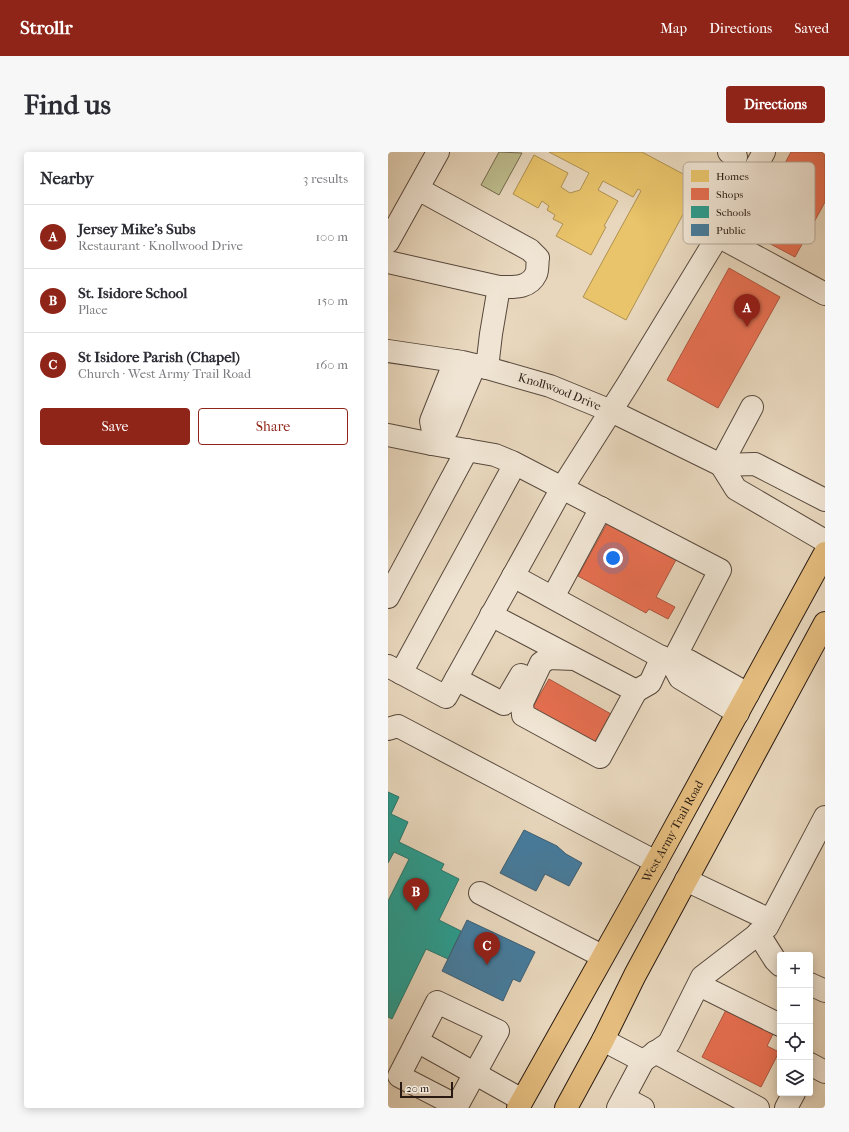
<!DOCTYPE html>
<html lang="en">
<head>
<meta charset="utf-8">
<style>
	body { margin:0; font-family:"IM FELL French Canon",serif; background:#f7f7f7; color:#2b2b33 }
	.controls { position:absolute; right:12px; bottom:12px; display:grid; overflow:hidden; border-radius:4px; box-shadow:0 2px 10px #0003 }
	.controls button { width:36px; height:36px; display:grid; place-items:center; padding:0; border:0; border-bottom:1px solid #e1e1e2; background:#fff; color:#2b2b33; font:20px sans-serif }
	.scale { position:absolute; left:12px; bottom:10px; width:53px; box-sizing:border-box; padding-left:4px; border:2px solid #281a12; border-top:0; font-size:11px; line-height:14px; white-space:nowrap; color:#281a12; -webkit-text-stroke:3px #f0e5d4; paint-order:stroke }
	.you { position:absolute; left:225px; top:406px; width:14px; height:14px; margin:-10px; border:3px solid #fff; border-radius:50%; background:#1a73e8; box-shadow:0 0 0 6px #1a73e833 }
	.badge { display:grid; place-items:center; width:26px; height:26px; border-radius:50%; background:#8f2418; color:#fff; font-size:13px; font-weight:700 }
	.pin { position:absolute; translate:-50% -33px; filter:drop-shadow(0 1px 2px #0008) }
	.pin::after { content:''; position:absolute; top:21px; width:14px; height:12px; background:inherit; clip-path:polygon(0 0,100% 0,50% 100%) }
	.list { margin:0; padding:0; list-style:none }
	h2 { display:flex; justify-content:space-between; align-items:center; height:52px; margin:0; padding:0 16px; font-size:17px }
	h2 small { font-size:13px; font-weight:400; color:#7c7c81 }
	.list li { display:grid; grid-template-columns:26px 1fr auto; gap:12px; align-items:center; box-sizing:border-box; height:64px; padding:0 16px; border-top:1px solid #e1e1e2 }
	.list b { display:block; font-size:15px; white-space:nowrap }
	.list p { margin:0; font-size:13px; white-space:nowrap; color:#7c7c81 }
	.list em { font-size:13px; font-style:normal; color:#7c7c81 }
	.actions { display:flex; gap:8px; padding:12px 16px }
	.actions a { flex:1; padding:9px 0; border:1px solid #8f2418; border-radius:4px; text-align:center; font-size:14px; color:#8f2418 }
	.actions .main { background:#8f2418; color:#fff }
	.icon { flex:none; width:22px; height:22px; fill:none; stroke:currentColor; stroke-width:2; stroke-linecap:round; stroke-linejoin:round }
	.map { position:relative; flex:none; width:437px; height:956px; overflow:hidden; border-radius:4px }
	header { display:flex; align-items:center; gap:24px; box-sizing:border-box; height:56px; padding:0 20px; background:#8f2418; color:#fff }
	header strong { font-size:19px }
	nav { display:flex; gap:22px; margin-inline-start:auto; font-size:14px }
	.intro { display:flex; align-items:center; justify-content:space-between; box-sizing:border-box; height:96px; padding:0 24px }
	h1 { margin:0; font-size:28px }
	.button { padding:10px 18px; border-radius:4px; background:#8f2418; color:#fff; font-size:14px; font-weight:700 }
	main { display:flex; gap:24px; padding:0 24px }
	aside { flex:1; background:#fff; border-radius:4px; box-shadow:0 2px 10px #0003 }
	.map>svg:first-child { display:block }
</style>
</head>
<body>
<header>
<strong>Strollr</strong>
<nav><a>Map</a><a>Directions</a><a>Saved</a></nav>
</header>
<div class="intro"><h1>Find us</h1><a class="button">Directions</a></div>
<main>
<aside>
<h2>Nearby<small>3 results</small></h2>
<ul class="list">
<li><span class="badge">A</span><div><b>Jersey Mike's Subs</b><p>Restaurant · Knollwood Drive</p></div><em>100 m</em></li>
<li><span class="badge">B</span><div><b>St. Isidore School</b><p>Place</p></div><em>150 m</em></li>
<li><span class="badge">C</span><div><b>St Isidore Parish (Chapel)</b><p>Church · West Army Trail Road</p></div><em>160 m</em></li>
</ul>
<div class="actions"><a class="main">Save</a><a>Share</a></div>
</aside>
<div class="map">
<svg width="437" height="956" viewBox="0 0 437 956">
	<rect width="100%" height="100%" fill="#e8d7bd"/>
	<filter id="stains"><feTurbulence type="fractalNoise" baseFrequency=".005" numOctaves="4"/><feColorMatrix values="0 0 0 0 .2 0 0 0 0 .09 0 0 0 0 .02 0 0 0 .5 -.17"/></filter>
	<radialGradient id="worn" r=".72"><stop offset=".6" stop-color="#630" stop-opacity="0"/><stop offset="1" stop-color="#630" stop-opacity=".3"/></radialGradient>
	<path fill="#bdbc8d" stroke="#726b50" d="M 111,0 L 134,1 L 111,43 L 93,33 Z"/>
	<path fill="#e9c46a" stroke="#af9150" d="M 161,0 L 254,0 L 312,31 L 238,168 L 195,145 L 253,39 L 250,37 L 245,45 L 215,29 L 210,38 L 230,49 L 216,74 L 218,75 L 203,103 L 168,84 L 175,72 L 165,67 L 167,63 L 159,58 L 161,54 L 154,49 L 150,56 L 125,42 L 146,3 L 180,21 L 173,35 L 182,41 L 192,38 L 201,21 Z"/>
	<g fill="#e76f51" stroke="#ae563e">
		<path d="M 403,0 L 433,0 L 437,2 L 437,50 L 407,105 L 360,80 Z"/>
		<path d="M 341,116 L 392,145 L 330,256 L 279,228 Z"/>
		<path d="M 221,368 L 289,406 L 268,445 L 287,455 L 280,467 L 261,457 L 258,461 L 190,424 Z"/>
		<path d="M 161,527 L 223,562 L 205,593 L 143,558 Z"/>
		<path d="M 342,850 L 389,874 L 379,894 L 391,900 L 373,935 L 314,905 Z"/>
	</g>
	<path fill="#2a9d8f" stroke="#29766a" d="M 0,640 L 11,645 L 3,662 L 20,670 L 11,690 L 56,712 L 53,718 L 71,727 L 51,768 L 73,779 L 60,807 L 38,797 L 4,867 L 0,865 L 0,749 L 21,707 L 6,700 L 0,711 Z"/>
	<g fill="#457b9d" stroke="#3c5e73">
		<path d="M 136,678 L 169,694 L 178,702 L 194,711 L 181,734 L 157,722 L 148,739 L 112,721 Z"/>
		<path d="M 79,768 L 147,800 L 132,830 L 125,827 L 115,849 L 54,819 Z"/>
	</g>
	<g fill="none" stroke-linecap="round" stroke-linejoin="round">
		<g stroke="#58493d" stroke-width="24">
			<g id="minor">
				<path d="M 341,0 L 348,5"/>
				<path d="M 30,37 L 142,98 L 150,106 C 149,111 150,118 148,122 C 141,137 125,135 111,135 L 103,182 L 99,216"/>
				<path d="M 330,84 L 437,142"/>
				<path d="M 0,90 L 50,0"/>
				<path d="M 0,110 L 111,135"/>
				<path id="s1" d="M 0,199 L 74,210 L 99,216 L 162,234 L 223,259 L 333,313 L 367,312 L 437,348"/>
				<path d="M 0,283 L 44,292 L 107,303 L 124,310 L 332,418 L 284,511"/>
				<path d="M 46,284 L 59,278 L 87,213"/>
				<path d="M 44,292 L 46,284 L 43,269 L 67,209"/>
				<path d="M 333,313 L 348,337 L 437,389"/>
				<path d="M 333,313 L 364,255"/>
				<path d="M 125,424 L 284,511 L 301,509 L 360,542"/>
				<path d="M 0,445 L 79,298"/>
				<path d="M 165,445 L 213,356"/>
				<path d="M 103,463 L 248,539 L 212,605 L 135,563 L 134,551 L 153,511 L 161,506 L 186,507"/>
				<path d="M 284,511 L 292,526 L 350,561"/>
				<path d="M 0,514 L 58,545 L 174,336 L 240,232 L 330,84 L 376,0"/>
				<path d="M 13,521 L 127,312"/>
				<path d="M 68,527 L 116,552 L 133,523"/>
				<path d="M 248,539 L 262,531 L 274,505"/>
				<path d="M 0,577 L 10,574 L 268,710"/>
				<path d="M 298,728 L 382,768"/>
				<path d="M 92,741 L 214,804"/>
				<path d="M 370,781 L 387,808 L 392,813"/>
				<path d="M 422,832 L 437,839"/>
				<path d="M 311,833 L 392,873"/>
				<path d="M 49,850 L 110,879 L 69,954 L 11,924 Z"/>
				<path d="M 215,888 L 255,909 L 230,956"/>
				<path d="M 29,889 L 134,948"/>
				<path d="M 267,900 L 370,956"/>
				<path d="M 255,909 L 281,891 L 314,825 L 379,775 L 437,665"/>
				<path d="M 422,912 L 437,920"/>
				<path d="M 236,946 L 255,956"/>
				<path d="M 398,956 L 406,941"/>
			</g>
		</g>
		<g stroke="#281a12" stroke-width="24">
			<g id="major">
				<path id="s2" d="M 130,956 L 268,710 L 437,401"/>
				<path d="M 178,956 L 215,888 L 247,823 L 437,471"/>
			</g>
		</g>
		<use href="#minor" stroke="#f0e5d4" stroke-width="22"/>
		<use href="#major" stroke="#e4bc7e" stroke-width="22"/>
	</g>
	<g text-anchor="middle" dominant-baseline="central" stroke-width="4" stroke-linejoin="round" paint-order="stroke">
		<g font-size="12" fill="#281a12" stroke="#f0e5d4">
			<text stroke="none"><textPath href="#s1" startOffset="177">Knollwood Drive</textPath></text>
			<text stroke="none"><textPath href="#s2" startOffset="317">West Army Trail Road</textPath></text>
		</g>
	</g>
	<rect x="295" y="10" width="132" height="82" rx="6" fill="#f0e5d4" stroke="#b4a89a" stroke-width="1"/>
	<rect x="303" y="18" width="18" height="12" fill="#e9c46a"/>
	<rect x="303" y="36" width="18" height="12" fill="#e76f51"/>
	<rect x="303" y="54" width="18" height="12" fill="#2a9d8f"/>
	<rect x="303" y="72" width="18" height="12" fill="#457b9d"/>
	<g font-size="11" fill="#281a12">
		<text x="328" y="28">Homes</text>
		<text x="328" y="46">Shops</text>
		<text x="328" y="64">Schools</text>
		<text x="328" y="82">Public</text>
	</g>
	<rect width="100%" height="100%" filter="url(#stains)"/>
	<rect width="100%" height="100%" fill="url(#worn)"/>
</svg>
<div class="controls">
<button>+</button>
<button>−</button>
<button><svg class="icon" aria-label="locate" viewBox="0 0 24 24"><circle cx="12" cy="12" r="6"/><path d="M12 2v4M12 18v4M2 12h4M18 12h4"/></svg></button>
<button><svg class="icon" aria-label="layers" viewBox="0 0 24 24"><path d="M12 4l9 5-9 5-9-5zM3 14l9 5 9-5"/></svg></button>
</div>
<div class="scale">20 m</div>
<div class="you"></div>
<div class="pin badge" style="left:359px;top:175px">A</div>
<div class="pin badge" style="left:28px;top:759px">B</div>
<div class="pin badge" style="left:99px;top:813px">C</div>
</div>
</main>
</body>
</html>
